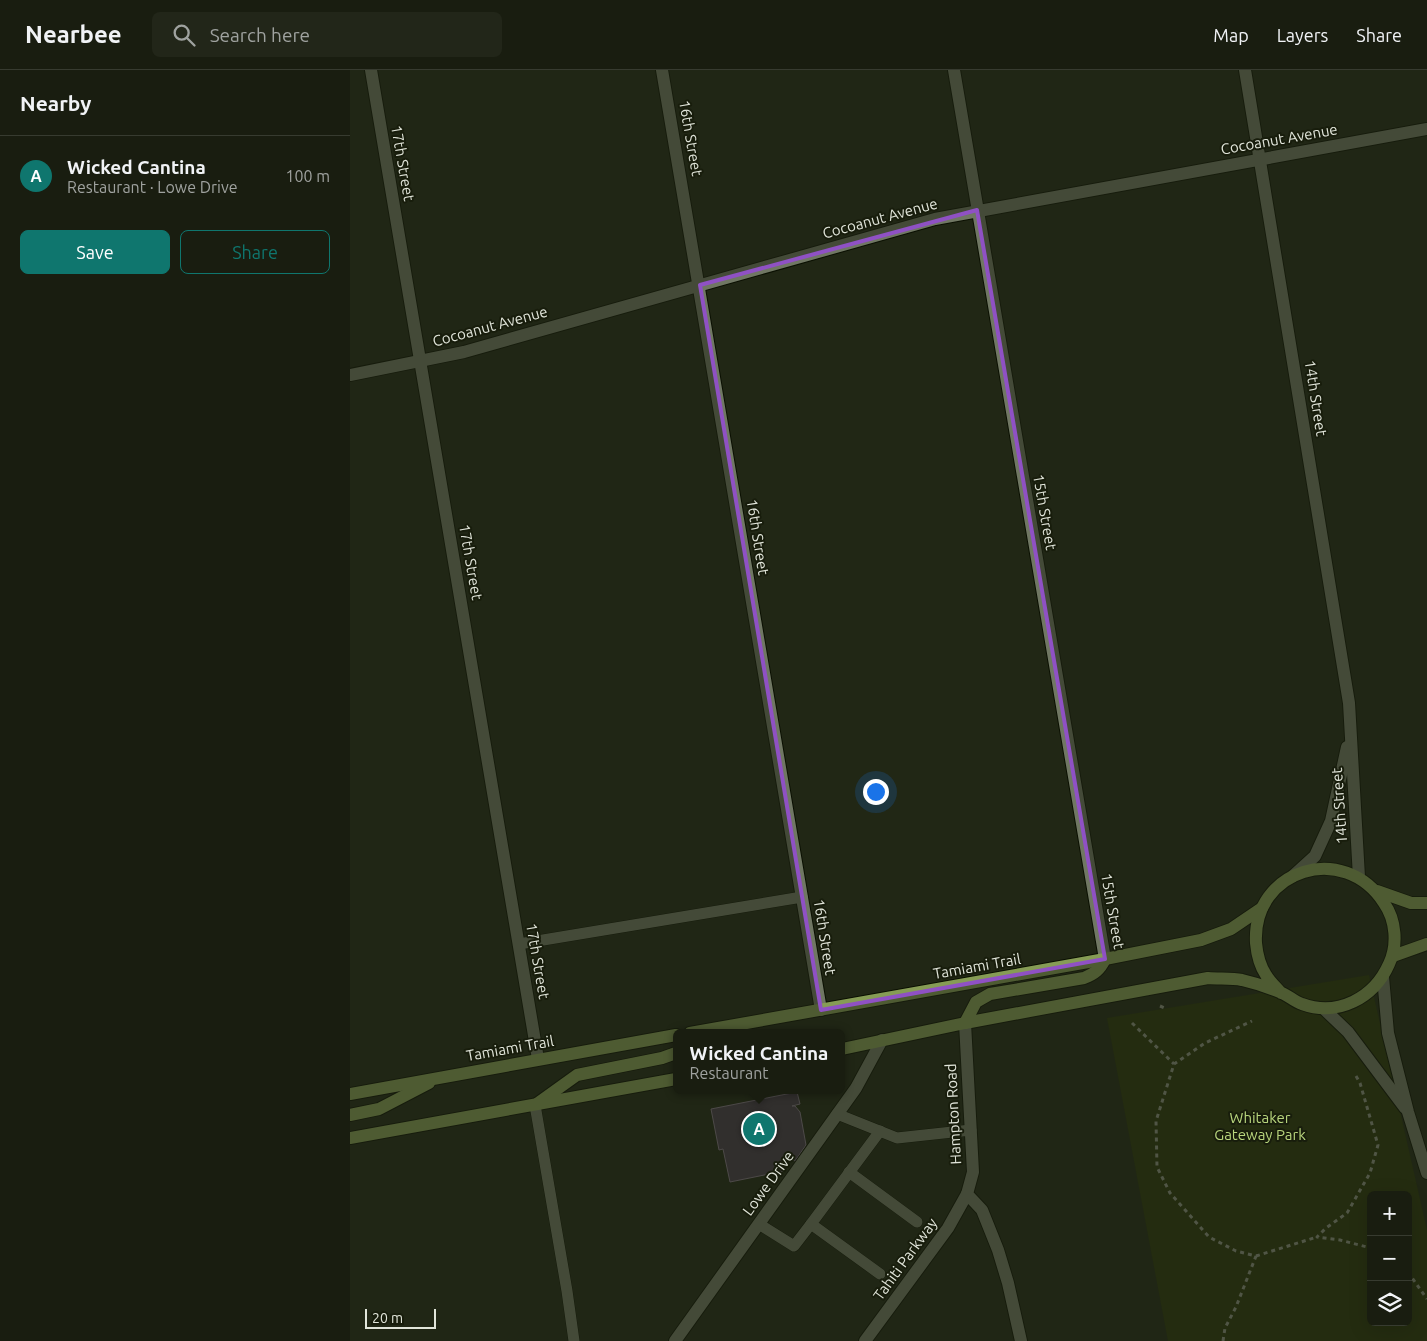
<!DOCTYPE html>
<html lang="en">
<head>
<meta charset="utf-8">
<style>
	body { margin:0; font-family:Ubuntu,sans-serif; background:#222619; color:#f1f3f6 }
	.controls { position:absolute; right:15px; bottom:15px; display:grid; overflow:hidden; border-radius:8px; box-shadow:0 5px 20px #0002 }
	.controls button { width:45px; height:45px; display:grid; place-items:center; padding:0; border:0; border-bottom:1px solid #373b30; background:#191d10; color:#f1f3f6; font:25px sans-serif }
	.scale { position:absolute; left:15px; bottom:12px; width:71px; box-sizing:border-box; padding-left:5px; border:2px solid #e1e5da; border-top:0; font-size:14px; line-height:18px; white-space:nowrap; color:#e1e5da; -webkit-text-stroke:4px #181d0c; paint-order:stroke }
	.you { position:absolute; left:525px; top:721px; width:18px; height:18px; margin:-12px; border:4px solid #fff; border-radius:50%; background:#1a73e8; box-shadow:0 0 0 8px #1a73e833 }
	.badge { display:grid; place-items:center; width:32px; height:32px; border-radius:50%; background:#0f766e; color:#fff; font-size:16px; font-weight:700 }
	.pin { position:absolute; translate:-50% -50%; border:2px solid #fff; box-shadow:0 1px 5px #0006 }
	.popup { position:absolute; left:323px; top:959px; width:172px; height:65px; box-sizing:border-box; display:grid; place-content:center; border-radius:8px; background:#191d10; filter:drop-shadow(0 1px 4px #0005); font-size:16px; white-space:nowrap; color:#9fa29f }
	.popup b { font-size:19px; color:#f1f3f6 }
	.popup::after { content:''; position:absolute; left:50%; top:100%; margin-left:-10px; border:10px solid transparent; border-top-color:#191d10 }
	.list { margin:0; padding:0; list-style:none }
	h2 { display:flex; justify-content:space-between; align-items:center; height:65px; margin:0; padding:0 20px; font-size:21px }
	h2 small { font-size:16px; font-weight:400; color:#9fa29f }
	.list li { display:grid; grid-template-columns:32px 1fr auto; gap:15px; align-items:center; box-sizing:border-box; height:80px; padding:0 20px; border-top:1px solid #373b30 }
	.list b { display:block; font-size:19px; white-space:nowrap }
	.list p { margin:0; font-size:16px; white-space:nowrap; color:#9fa29f }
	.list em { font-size:16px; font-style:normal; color:#9fa29f }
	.actions { display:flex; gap:10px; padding:15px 20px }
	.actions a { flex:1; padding:11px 0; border:1px solid #0f766e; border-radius:8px; text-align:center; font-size:18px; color:#0f766e }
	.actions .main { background:#0f766e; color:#fff }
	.icon { flex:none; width:28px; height:28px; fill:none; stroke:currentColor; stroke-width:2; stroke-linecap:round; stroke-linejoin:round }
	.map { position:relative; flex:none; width:1077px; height:1271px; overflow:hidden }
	header { display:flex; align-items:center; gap:30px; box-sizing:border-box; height:70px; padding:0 25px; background:#191d10; border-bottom:1px solid #373b30 }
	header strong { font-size:24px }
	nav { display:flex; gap:28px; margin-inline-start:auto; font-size:18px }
	.search { width:350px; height:45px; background:#222619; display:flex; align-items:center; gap:12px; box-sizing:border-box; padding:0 18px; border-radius:8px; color:#9fa29f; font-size:19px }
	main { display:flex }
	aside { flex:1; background:#191d10 }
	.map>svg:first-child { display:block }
</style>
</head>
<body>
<header>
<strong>Nearbee</strong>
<div class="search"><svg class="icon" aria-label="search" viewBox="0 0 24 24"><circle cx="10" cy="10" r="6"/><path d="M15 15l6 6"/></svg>Search here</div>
<nav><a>Map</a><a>Layers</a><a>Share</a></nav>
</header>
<main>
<aside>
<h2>Nearby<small></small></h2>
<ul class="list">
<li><span class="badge">A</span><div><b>Wicked Cantina</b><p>Restaurant · Lowe Drive</p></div><em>100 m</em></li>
</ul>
<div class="actions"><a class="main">Save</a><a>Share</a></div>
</aside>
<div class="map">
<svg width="1077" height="1271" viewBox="0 0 1077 1271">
	<rect width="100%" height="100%" fill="#212715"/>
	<path fill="#283309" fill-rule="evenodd" d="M 1019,905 L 1077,1160 L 1077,1271 L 818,1271 L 757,948 ZM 1021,1125 L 1058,1125 L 1058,1252 L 1021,1252 Z"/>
	<path fill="#463a4a" stroke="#827486" d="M 447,1022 L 450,1034 L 442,1036 L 445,1036 L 450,1042 L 456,1075 L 445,1091 L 440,1088 L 432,1089 L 434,1101 L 380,1112 L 373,1079 L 369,1080 L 361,1039 Z"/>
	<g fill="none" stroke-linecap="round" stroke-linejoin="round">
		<g stroke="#0b1002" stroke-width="12">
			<g id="service">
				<path d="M 169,874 L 452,827"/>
				<path d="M 185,1035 L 217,1221 L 224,1271"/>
				<path d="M 487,1044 L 547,1068 L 621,1060"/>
				<path d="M 499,1102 L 567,1152"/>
				<path d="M 409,1154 L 444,1176 L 461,1154"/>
				<path d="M 530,1204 L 461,1154 L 530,1061"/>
			</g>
		</g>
		<g stroke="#0b1002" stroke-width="14">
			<g id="minor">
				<path d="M 21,0 L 188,989"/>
				<path d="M 312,0 L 471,940"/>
				<path d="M 604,0 L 755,889"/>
				<path d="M 895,0 L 999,633 L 1009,807"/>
				<path d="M 943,806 L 965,786 L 981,751 L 997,677"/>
				<path d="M 1033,907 L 1038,963 L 1058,1042 L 1077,1103"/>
				<path d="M 974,939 L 998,962 L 1055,1038"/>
				<path d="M 615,953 L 623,1102 L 617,1124 L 632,1140 L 648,1180 L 658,1213 L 671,1271"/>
				<path d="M 325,1271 L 506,1018 L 532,970"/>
				<path d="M 515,1271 L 598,1158 L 617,1124"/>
			</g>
		</g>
		<g stroke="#0b1002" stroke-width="14">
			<path id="tertiary" d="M 0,305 L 114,282 L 585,149 L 1077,59"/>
		</g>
		<g stroke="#0b1002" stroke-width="14">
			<g id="primary">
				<path d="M 1027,821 L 1061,833 L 1077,833"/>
				<path d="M 1043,886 L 1077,874"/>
				<path d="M 615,953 L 626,932 L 640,924 L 734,908 C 744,904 750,900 755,889"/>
				<path d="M 340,963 L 755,889 L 851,870 L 881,859 L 912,838"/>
				<path d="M 492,979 L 615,953 L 858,908 C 869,909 881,908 892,910 C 905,913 920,918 932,923 C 939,926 945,932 952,934 C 988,947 1024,928 1039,894 C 1048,875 1046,850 1034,833 C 994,771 902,799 906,873 C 907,884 910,896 916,905 C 920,912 926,917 931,923"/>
				<path d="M 0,1024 L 326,965"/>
				<path d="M 188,1033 L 227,1005 L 312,988 L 326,983"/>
				<path d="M 0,1045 L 29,1039 L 79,1013"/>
				<path d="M 0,1068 L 326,1009"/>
			</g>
		</g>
		<g stroke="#898e7f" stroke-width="3" stroke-dasharray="4 4" stroke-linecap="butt">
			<path d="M 810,936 L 817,939"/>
			<path d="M 782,953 L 824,994"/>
			<path d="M 1006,1006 L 1010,1013 L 1028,1075 L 1020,1103 L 997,1143 L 976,1158 L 967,1167 L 990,1170 L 1021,1178"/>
			<path d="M 906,1186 L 967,1167"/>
			<path d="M 1058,1202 L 1077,1229"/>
			<path d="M 873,1271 L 875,1258 L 886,1237 L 906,1186 L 886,1181 L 859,1167 L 820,1123 L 807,1097 L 806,1051 L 824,994 L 855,973 L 902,951"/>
		</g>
		<use href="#service" stroke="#707763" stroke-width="11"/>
		<use href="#minor" stroke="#707763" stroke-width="12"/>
		<use href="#tertiary" stroke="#707763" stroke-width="12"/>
		<use href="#primary" stroke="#869c55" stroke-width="12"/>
	</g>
	<path d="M0 0H1077V1271H0ZM 627,140 L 755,889 L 471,940 L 350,215 Z" fill="#212715" fill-opacity=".55" fill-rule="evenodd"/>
	<path fill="none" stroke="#8f51c4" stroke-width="4" stroke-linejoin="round" d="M 627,140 L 755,889 L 471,940 L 350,215 Z"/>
	<g text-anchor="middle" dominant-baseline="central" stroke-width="4" stroke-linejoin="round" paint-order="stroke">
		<g font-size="15" fill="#e1e5da" stroke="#181d0c">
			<text transform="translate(341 68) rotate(80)">16th Street</text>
			<text transform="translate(929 69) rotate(-10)">Cocoanut Avenue</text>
			<text transform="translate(53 93) rotate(80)">17th Street</text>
			<text transform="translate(530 148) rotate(-15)">Cocoanut Avenue</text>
			<text transform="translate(140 256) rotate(-15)">Cocoanut Avenue</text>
			<text transform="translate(966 328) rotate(81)">14th Street</text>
			<text transform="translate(695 442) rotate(80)">15th Street</text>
			<text transform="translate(408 467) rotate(81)">16th Street</text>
			<text transform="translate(121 492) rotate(80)">17th Street</text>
			<text transform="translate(989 736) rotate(-94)">14th Street</text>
			<text transform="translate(763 841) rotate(80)">15th Street</text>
			<text transform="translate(475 867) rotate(81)">16th Street</text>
			<text transform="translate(188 891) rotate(80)">17th Street</text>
			<text transform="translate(627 896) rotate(-10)">Tamiami Trail</text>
			<text transform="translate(160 978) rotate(-10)">Tamiami Trail</text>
			<text transform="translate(603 1044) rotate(-93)">Hampton Road</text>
			<text transform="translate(418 1113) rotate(-54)">Lowe Drive</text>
			<text transform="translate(555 1189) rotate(-54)">Tahiti Parkway</text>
		</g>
		<g font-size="15" fill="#b8d57d" stroke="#181d0c">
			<text x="910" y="1047">Whitaker<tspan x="910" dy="17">Gateway Park</tspan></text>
		</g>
	</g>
</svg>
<div class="controls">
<button>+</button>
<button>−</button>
<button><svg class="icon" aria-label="layers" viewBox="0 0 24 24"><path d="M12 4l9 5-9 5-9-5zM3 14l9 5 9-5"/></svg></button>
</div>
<div class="scale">20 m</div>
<div class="you"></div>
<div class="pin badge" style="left:409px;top:1059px">A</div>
<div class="popup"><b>Wicked Cantina</b>Restaurant</div>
</div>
</main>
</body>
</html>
